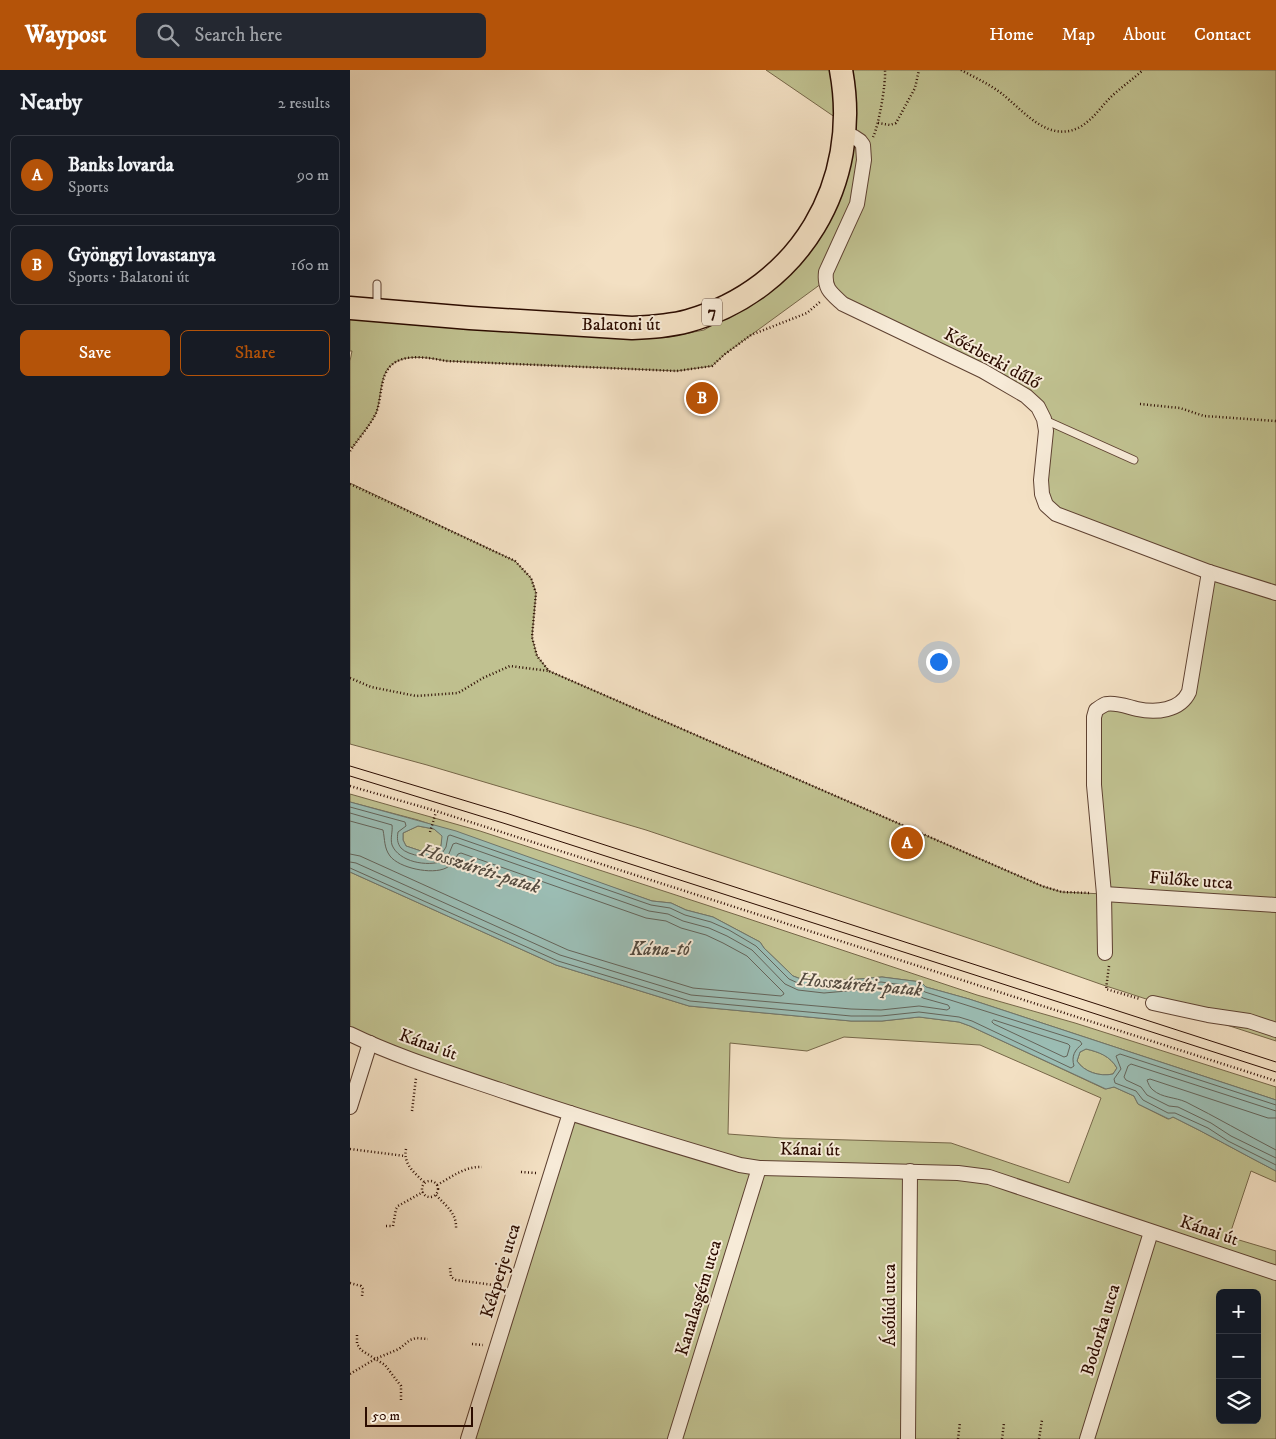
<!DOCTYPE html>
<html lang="en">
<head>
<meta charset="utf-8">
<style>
	body { margin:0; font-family:"IM FELL DW Pica",serif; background:#242831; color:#f1f3f6 }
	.controls { position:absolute; right:15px; bottom:15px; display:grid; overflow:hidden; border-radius:8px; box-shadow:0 5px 20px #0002 }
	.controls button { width:45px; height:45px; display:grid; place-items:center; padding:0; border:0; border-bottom:1px solid #363941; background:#171b24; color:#f1f3f6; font:25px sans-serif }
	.scale { position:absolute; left:15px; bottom:12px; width:108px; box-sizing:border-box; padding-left:5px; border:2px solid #2c0c00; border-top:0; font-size:14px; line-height:18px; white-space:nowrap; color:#2c0c00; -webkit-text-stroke:4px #f7ebd8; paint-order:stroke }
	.you { position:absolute; left:588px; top:591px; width:18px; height:18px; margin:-12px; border:4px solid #fff; border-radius:50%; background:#1a73e8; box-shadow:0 0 0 8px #1a73e833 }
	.badge { display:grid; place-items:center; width:32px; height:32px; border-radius:50%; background:#b45309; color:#fff; font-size:16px; font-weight:700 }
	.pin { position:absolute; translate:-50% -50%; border:2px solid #fff; box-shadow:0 1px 5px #0006 }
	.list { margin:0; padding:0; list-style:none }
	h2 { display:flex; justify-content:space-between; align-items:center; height:65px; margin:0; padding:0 20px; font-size:21px }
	h2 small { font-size:16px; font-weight:400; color:#9ea1a6 }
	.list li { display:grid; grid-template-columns:32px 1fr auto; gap:15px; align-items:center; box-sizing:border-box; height:80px; margin:0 10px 10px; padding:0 10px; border:1px solid #363941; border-radius:8px }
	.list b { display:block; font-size:19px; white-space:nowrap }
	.list p { margin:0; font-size:16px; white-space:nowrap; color:#9ea1a6 }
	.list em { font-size:16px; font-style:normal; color:#9ea1a6 }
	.actions { display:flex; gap:10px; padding:15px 20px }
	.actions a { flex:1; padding:11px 0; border:1px solid #b45309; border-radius:8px; text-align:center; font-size:18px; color:#b45309 }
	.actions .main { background:#b45309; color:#fff }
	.icon { flex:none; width:28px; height:28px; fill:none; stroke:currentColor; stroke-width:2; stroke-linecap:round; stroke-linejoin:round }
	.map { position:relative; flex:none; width:926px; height:1369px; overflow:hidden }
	header { display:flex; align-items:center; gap:30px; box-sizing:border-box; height:70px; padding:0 25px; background:#b45309; color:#fff }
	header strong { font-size:24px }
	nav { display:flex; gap:28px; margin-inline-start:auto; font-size:18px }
	.search { width:350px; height:45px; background:#242831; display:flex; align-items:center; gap:12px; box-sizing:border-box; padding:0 18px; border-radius:8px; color:#9ea1a6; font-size:19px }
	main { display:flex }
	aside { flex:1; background:#171b24 }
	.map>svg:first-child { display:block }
</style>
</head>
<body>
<header>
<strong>Waypost</strong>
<div class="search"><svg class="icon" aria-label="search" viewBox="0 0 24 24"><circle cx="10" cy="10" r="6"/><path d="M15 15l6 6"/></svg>Search here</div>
<nav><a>Home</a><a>Map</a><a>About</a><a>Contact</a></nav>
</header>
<main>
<aside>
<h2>Nearby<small>2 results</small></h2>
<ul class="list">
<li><span class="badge">A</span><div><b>Banks lovarda</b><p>Sports</p></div><em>90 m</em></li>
<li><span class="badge">B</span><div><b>Gyöngyi lovastanya</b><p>Sports · Balatoni út</p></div><em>160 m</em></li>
</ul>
<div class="actions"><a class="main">Save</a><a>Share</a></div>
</aside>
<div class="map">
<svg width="926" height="1369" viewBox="0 0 926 1369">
	<rect width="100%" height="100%" fill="#f3e0c3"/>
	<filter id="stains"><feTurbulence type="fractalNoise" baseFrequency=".004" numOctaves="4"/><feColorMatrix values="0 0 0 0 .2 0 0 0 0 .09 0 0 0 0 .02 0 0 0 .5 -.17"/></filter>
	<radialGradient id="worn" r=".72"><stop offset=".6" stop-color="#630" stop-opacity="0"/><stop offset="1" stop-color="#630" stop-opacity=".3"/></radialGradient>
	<g fill="#c0c190" stroke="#766648" fill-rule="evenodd">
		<path d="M 416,0 L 926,0 L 926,971 L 753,915 L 645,877 L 296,760 L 77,695 L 0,674 L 0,414 L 2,414 L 165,491 L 181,508 L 186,523 L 182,567 L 187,586 L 199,601 L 692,816 L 712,822 L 754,824 L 746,640 L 790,639 L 835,630 L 859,502 L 696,435 L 688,337 L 493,234 L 475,211 L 375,284 L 362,296 L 327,301 L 96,291 C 76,287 43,281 34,306 C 30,318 30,330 27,341 C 22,353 10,366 3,377 L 0,377 L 0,291 L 2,281 L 0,281 L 0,246 L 318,267 L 354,260 L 381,244 L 401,235 L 429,215 L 455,188 L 478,151 L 503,77 L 512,75 L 495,54 Z"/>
		<path d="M 0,724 L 130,761 L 390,846 L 627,925 L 725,953 L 926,1017 L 926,1030 L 619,929 L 576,917 L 571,912 L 532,907 L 474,912 L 451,909 L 443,906 L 414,878 L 410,872 L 363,847 L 336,840 L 321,833 L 302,831 L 68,750 L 0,732 Z"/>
		<path d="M 68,756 L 84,759 L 93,766 L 91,776 L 88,782 L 74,782 L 56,776 L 53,770 L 53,763 Z"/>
		<path d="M 0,802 L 206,895 L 339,936 L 501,951 L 532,951 L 569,947 L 609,952 L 620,956 L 755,1019 L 764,1017 L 784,1026 L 788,1034 L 818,1049 L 823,1047 C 858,1064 891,1083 926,1101 L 926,1112 L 901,1101 L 879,1167 L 926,1181 L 926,1369 L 118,1369 L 220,1044 L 0,964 ZM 494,967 L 630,975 L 751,1028 L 719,1113 L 601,1073 L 432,1068 L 378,1064 L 380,973 L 457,981 ZM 870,1223 L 907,1223 L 907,1350 L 870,1350 Z"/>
		<path d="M 736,979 C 749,982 760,986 767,998 L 763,1004 C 750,1007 734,1002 727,991 L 730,982 Z"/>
	</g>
	<path fill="#9bbdb4" stroke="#6f766c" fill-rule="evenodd" d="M 0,732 L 106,761 L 302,831 L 321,833 L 336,840 L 363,847 L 410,872 L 414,878 L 443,906 L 451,909 L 474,912 L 532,907 L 571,912 L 576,917 L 619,929 L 926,1030 L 926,1101 C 891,1083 858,1064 823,1047 L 819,1049 L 788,1034 L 784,1026 L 764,1017 L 756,1019 L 620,956 L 609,952 L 569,947 L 532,951 L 501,951 L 339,936 L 206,895 L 0,802 ZM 68,756 L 84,759 L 92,766 L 91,776 L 88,781 L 74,782 L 56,776 L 53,770 L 53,763 ZM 736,979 C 749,982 760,986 767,998 L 763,1004 C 750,1007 734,1002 727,991 L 730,982 Z"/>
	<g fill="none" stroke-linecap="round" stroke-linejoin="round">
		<g stroke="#64645a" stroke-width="1">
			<path d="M 0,737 L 55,752 L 56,756 L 48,762 C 47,768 47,773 51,778 C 58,786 82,789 91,785 L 96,777 L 98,766 L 100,765 L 301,835 L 320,838 L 335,845 L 361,852 L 379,860 L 406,876 L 439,909 L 450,914 L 475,917 L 531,912 L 568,917 L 575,922 L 730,971 L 732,974 C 725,980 721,986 724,996 L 721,998 L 622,951 L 609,947 L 569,942 L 531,946 L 501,946 L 340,931 L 208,891 L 0,798"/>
			<path d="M 0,743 L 42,755 C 43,761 40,768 42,775 C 49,792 77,797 93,791 L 98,786 L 103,774 L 106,773 L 299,841 L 318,844 L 333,851 L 359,858 L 377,866 L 402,880 L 435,914 L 448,920 L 474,923 L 531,918 L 566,923 L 573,928 L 598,935 L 600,938 L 597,940 L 569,936 L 531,940 L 501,939 L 341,925 L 210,885 L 6,793 L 0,792"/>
			<path d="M 0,751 L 33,760 C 35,770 34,778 40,786 C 49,798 82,805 96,798 C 102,795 105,790 108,784 L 111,783 L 296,848 L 316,851 L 331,858 L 356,865 L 373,873 L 397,886 L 433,922 L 434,924 L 431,926 L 343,918 L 218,880 L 10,786 L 0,784"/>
			<path d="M 644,950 L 718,974 L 720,976 L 717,986 L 714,987 L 644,954 L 642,952 Z"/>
			<path d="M 926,1035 L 770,984 L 766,986 L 771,999 L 764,1009 L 765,1013 L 786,1021 L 793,1030 L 818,1043 L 825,1043 L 858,1058 L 878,1071 L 926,1095"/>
			<path d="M 926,1041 L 781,994 L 778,996 L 774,1007 L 776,1010 L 791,1017 L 797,1025 L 819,1036 L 828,1037 L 861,1053 L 881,1066 L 926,1088"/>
			<path d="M 926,1048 L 918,1048 L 800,1009 L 797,1010 C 798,1013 800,1018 803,1020 C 812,1028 825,1027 836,1032 C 866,1047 895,1064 926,1080"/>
		</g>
		<g stroke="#5e4131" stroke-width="9">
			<g id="service">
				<path d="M 27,214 L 27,238"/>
				<path d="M 695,350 L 784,390"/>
			</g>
		</g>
		<g stroke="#5e4131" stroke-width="16">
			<g id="minor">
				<path d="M 494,64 L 504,67 L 510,71 L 513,75 L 514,90 L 507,134 L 476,202 C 474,219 481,223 493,234 L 633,301 L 676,326 L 688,337 L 694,349 L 696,361 L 691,410 L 692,424 L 696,435 L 706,444 L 859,502 L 926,523"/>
				<path d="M 754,824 L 926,835"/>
				<path d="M 755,883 L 754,824 L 744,715 L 744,647 L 746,640 C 749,638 753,635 756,634 C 766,632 778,637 787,639 C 806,643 830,641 839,622 L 859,502"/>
				<path d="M 803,933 L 858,945 L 899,951 L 926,960"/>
				<path d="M 0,964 C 47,987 100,1003 150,1020 C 229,1047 309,1071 390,1095 L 409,1098 L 608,1103 L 639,1107 L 926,1203"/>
				<path d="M 0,1037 L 20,973"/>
				<path d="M 118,1369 L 220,1043"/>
				<path d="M 325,1369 L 409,1098"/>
				<path d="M 558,1369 L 560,1101"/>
				<path d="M 737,1369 L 801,1162"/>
			</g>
		</g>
		<g stroke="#2c0c00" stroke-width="25">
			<path id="primary" d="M 0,238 L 120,248 L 282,258 C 301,257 320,256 338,251 C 450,219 512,113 491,0"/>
		</g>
		<g stroke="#2c0c00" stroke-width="2.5" stroke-dasharray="1 2.5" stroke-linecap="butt">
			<path d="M 611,0 C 624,7 639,14 651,23 C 673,40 698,74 730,57 C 744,49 752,35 763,25 C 773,16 783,9 793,0"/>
			<path d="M 528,53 L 540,55 L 546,53 L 565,18 L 569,0"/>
			<path d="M 523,67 C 529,55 536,13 535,0"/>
			<path d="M 790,334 L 830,338 L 854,346 L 926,351"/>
			<path d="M 0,381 C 8,369 20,356 26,343 C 31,331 30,317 35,305 C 44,281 76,287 96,291 L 327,301 L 362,296 L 375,284 L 401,265 L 457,243 L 471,231"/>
			<path d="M 0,414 L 165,491 L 181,508 L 186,523 L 182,567 L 187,586 L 199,601 L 692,816 L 712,822 L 740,823"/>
			<path d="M 0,608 L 21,617 L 66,626 L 108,623 L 133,608 L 160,596 L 199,601"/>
			<path d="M 0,716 L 86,741 L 926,1011"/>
			<path d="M 80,762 L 86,742"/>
			<path d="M 759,896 L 756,919 L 790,929"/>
			<path d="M 62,1041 L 66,1008"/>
			<path d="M 0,1079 L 55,1086"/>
			<path d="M 56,1079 C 53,1095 65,1103 75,1113"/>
			<path d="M 171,1102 L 186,1103"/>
			<circle cx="80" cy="1119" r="8"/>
			<path d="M 87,1115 C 102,1107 115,1096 132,1097"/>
			<path d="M 86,1125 C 96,1136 107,1143 106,1159"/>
			<path d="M 36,1156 L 43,1156 L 46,1139 L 48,1136 L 73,1122"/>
			<path d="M 100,1198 L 101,1207 L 106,1210 L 151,1216"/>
			<path d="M 0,1213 L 11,1216 L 13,1219 L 12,1226"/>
			<path d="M 7,1265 L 7,1274 L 11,1280 L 35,1295 L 51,1316 L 51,1330"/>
			<path d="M 122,1274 L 133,1275"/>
			<path d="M 0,1304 L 25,1289 L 49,1279 L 60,1270 L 66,1268 L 78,1269"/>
			<path d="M 608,1369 L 610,1352"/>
			<path d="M 652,1369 L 654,1353"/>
			<path d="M 689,1369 L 692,1350"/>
		</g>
		<use href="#service" stroke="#f7ebd8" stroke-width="7"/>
		<use href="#minor" stroke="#f7ebd8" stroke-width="14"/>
		<use href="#primary" stroke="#f3e0c3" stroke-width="22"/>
		<g stroke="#2c0c00" stroke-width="1">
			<path d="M 0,696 L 156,743 L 926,992"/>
			<path d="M 0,706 L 153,753 L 926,1002"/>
		</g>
	</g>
	<g text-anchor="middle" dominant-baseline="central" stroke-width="4" stroke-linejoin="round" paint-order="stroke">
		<rect fill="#f7ebd8" stroke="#694f41" stroke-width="1" x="352" y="228.5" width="20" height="27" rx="4"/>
		<g font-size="16" font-weight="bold" fill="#2c0c00">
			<text x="362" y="242">7</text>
		</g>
		<g font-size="18" fill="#2c0c00" stroke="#f7ebd8">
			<text x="271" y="255">Balatoni út</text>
			<text transform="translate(642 289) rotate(29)">Kőérberki dűlő</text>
			<text transform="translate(841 811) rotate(4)">Fülőke utca</text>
			<text transform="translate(78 975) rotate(20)">Kánai út</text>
			<text transform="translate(460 1080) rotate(1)">Kánai út</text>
			<text transform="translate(859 1161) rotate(19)">Kánai út</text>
			<text transform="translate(151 1201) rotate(-73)">Kékperje utca</text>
			<text transform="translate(349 1228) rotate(-73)">Kanalasgém utca</text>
			<text transform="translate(540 1235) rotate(-90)">Ásólúd utca</text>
			<text transform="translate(751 1260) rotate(-73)">Bodorka utca</text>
		</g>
		<g font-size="19" font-style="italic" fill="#534a3f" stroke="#f7ebd8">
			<text transform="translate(130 799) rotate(18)">Hosszúréti-patak</text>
			<text x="310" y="879">Kána-tó</text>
			<text transform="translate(510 915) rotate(5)">Hosszúréti-patak</text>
		</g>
	</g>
	<rect width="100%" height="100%" filter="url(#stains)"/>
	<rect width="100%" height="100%" fill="url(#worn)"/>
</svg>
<div class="controls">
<button>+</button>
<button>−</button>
<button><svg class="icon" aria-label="layers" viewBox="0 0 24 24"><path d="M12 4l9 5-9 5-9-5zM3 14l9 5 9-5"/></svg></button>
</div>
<div class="scale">50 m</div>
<div class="you"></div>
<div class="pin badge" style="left:557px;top:773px">A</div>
<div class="pin badge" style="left:352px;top:328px">B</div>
</div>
</main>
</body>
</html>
